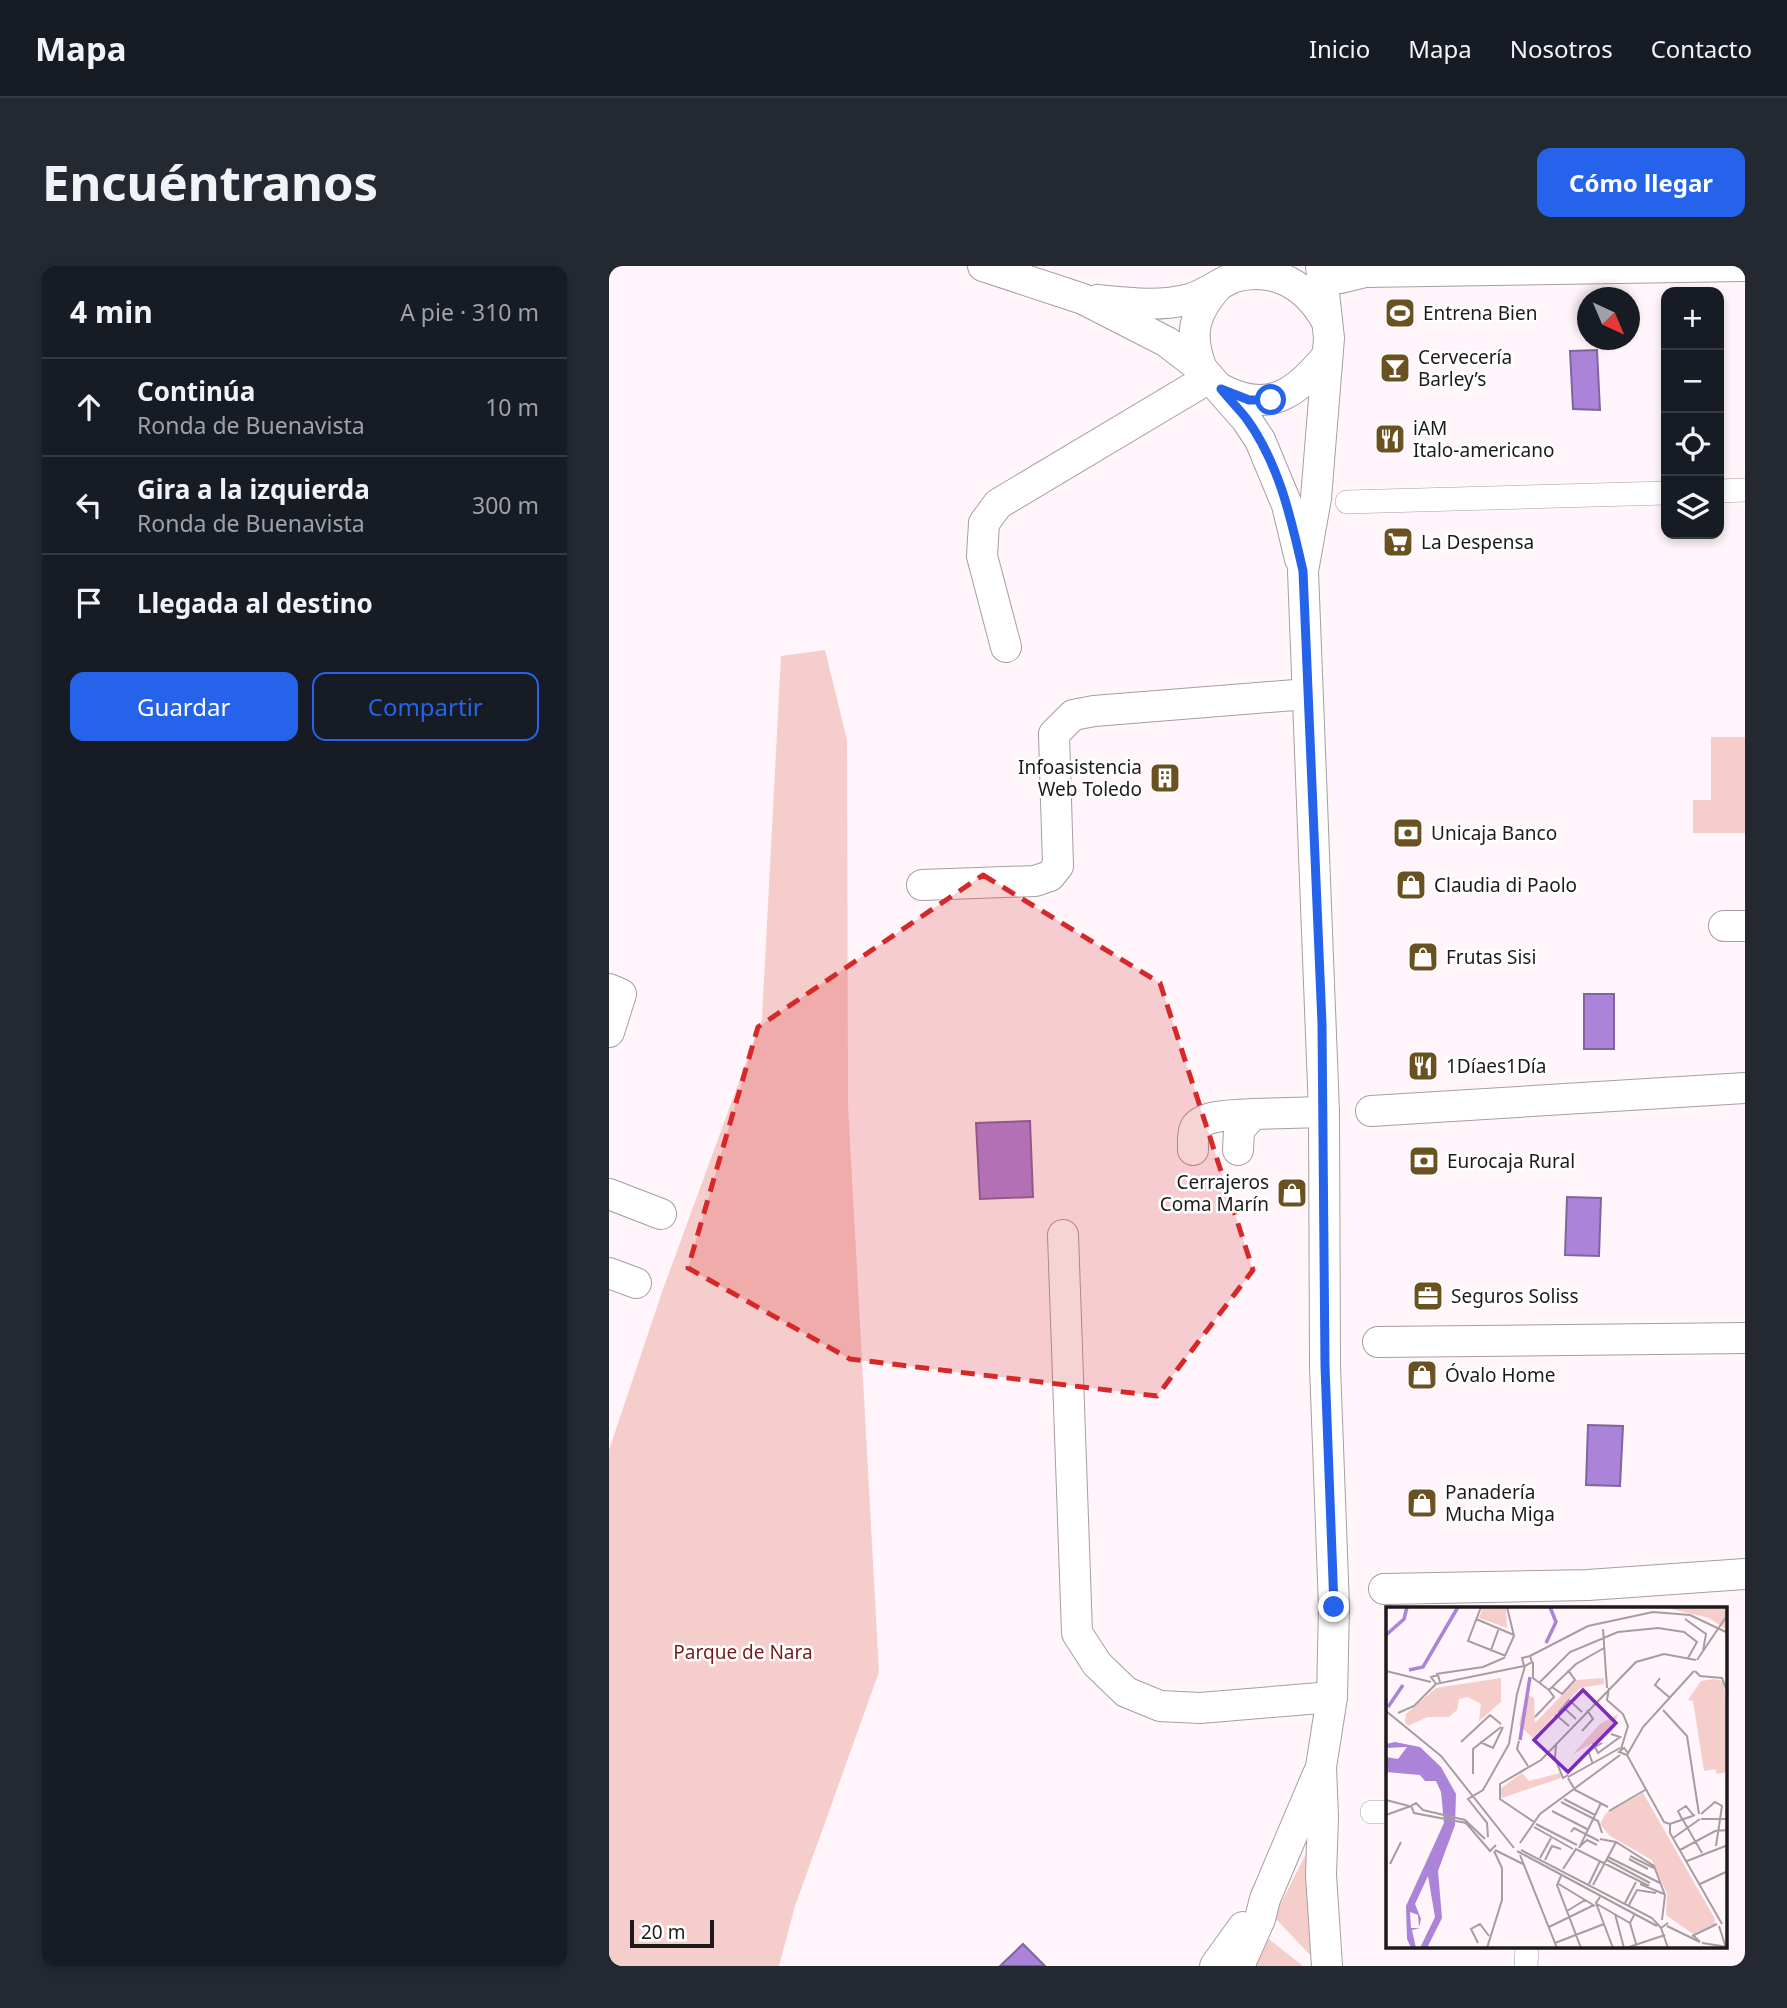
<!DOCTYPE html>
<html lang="es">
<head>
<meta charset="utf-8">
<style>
	body { margin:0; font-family:"Noto Sans",sans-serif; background:#242831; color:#f1f3f6 }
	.controls { position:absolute; right:21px; top:21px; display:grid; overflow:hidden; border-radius:14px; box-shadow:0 4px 10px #0003 }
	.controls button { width:63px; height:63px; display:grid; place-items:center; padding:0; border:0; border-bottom:2px solid #363941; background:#171b24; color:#f1f3f6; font:35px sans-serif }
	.compass { position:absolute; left:968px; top:21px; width:63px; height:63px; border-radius:50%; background:#171b24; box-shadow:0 4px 10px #0003; rotate:136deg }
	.scale { position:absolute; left:21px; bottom:18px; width:84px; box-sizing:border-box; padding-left:7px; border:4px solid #1d1a1c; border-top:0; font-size:19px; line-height:24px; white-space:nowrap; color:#1d1a1c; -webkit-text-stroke:5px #fff; paint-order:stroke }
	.stop { position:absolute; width:21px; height:21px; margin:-16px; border:5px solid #2563eb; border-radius:50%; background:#fff }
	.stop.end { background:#2563eb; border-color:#fff; box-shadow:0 2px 7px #0008 }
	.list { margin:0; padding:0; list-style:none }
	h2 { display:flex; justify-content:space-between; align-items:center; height:91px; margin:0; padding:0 28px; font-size:30px }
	h2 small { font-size:23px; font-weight:400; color:#9ea1a6 }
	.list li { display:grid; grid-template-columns:46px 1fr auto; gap:21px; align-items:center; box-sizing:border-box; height:98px; padding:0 28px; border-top:2px solid #363941 }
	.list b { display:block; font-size:26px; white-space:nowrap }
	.list p { margin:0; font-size:23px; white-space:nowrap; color:#9ea1a6 }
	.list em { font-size:23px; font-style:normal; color:#9ea1a6 }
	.actions { display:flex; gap:14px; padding:21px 28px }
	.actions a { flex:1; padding:16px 0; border:2px solid #2563eb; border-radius:14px; text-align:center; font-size:24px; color:#2563eb }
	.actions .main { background:#2563eb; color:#fff }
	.icon { flex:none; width:38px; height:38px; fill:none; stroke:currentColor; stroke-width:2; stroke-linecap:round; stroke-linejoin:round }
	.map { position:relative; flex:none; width:1136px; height:1700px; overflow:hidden; border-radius:14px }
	header { display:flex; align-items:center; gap:42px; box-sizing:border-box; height:98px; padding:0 35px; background:#171b24; border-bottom:2px solid #363941 }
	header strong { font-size:33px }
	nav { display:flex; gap:38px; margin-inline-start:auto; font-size:24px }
	.intro { display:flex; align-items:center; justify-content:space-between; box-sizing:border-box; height:168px; padding:0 42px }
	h1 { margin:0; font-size:49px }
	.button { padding:18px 32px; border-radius:14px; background:#2563eb; color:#fff; font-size:24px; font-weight:700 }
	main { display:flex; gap:42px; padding:0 42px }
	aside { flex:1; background:#171b24; border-radius:14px; box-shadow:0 4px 10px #0003 }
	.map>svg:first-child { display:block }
</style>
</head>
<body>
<header>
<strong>Mapa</strong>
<nav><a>Inicio</a><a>Mapa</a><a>Nosotros</a><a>Contacto</a></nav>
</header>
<div class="intro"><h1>Encuéntranos</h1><a class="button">Cómo llegar</a></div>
<main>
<aside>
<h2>4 min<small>A pie · 310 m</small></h2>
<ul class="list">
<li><svg class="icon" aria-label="ahead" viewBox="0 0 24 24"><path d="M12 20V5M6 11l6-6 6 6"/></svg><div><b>Continúa</b><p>Ronda de Buenavista</p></div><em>10 m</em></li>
<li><svg class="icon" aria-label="left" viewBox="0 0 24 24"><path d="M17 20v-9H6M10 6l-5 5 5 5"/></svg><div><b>Gira a la izquierda</b><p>Ronda de Buenavista</p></div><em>300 m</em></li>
<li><svg class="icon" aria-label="arrive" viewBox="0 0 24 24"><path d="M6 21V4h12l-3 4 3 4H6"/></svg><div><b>Llegada al destino</b></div></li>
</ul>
<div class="actions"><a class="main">Guardar</a><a>Compartir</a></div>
</aside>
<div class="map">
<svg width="1136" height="1700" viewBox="0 0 1136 1700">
	<rect width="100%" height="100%" fill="#fff5fa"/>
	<g fill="#f5cecb">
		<path d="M 216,384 L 238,474 L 239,839 L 270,1406 L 186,1640 L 170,1700 L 5,1700 L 0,1688 L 0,1184 L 53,1026 L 153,753 L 172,390 Z"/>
		<path d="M 1102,471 L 1136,471 L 1136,567 L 1084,567 L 1084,534 L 1102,534 Z"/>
		<path d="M 698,1586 L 706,1694 L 665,1651 Z"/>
		<path d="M 656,1670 L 694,1700 L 642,1700 Z"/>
	</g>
	<g fill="#ab83d8" stroke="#8064a0" stroke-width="2">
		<path d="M 988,84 L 991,144 L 964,143 L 961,85 Z"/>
		<rect x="975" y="728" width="30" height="55"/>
		<path d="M 421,855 L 424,931 L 371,933 L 367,857 Z"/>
		<path d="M 958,931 L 992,932 L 990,990 L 956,989 Z"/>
		<path d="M 979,1159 L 1014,1160 L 1011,1220 L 977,1219 Z"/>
		<path d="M 414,1678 L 436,1700 L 391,1700 Z"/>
	</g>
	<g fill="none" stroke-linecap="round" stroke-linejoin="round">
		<g stroke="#a79ea2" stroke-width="24">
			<g id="pedestrian">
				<path d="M 1110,225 L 1136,224"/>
				<path d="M 738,236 L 1057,227"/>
				<path d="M 763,1546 L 779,1546"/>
				<path d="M 917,1700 L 918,1681"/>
			</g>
		</g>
		<g stroke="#a79ea2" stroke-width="32">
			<g id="minor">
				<path d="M 374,0 L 474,33 L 558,76 L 593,103 L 637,153 L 651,174 L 678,239 L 691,293"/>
				<path d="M 712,0 L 720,72 L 707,232 L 694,305 L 715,846 L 716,1100 L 725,1341 L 723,1431 L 712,1501 L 714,1551 L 712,1609 L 718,1700"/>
				<path d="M 732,12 L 756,6 L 1136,0"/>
				<path d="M 488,34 C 519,37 550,41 581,33 C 596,28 610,18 625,11 C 666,0 698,20 717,54"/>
				<path d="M 593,103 C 579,68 585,46 610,19"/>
				<path d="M 612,123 C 659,148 687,128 717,91"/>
				<path d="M 397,381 L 373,290 L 375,257 L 389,238 L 600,112"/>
				<path d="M 313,619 L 426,615 L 441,610 L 449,600 L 445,468 L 464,449 L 485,445 L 698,428"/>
				<path d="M 1115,660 L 1136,660"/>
				<path d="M 0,723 L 12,728 L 0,766"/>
				<path d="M 762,845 L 1136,822"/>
				<path d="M 584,884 C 584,877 583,869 586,862 C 593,848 630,849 644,848"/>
				<path d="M 629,884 L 630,864 L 644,848 L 715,846"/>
				<path d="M 0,928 L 52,948"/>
				<path d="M 454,969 L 468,1367 L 488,1398 L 517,1426 L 551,1440 L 591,1442 L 723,1431"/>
				<path d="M 0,1007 L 27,1017"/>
				<path d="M 769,1076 L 1136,1072"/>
				<path d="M 775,1323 L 979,1319 L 1136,1308"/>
				<path d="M 606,1700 L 634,1661"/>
				<path d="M 630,1700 L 651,1653 L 656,1633 L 709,1508"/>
			</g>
		</g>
		<use href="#pedestrian" stroke="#fff" stroke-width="23"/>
		<use href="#minor" stroke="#fff" stroke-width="30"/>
	</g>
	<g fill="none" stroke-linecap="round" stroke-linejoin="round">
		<path stroke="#2563eb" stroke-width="9" d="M 662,134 L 640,134 L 612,123 C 620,133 629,142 637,152 C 670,197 682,252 694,305 L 713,758 L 716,1100 L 725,1341"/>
	</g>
	<path fill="#d62828" fill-opacity="0.2" stroke="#d62828" stroke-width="5" stroke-dasharray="14 9" stroke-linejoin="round" d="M 374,609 L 551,717 L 644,1004 L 548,1130 L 241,1093 L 79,1002 L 149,761 Z"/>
	<defs>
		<g id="stadium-square" transform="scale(1.575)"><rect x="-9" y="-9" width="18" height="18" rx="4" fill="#695121" stroke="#fff"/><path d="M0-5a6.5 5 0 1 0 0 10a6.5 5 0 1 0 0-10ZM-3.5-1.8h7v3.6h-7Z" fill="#fff"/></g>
		<g id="bar-square" transform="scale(1.575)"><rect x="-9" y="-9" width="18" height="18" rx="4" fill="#695121" stroke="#fff"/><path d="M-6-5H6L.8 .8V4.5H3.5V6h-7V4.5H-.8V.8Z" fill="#fff"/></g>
		<g id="restaurant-square" transform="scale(1.575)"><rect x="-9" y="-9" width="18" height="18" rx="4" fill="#695121" stroke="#fff"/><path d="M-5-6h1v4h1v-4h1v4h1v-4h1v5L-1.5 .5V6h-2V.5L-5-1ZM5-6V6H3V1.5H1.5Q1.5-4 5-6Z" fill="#fff"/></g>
		<g id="supermarket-square" transform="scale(1.575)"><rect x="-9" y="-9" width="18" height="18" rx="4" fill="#695121" stroke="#fff"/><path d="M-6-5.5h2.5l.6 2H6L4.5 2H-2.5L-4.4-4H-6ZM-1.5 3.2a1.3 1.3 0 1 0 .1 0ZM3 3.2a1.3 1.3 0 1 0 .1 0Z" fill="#fff"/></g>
		<g id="building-square" transform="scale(1.575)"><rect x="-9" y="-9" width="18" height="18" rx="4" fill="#695121" stroke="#fff"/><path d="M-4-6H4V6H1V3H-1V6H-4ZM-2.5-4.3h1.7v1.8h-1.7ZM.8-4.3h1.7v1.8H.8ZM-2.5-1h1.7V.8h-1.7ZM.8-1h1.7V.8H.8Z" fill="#fff"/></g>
		<g id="bank-square" transform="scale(1.575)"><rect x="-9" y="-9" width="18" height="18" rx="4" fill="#695121" stroke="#fff"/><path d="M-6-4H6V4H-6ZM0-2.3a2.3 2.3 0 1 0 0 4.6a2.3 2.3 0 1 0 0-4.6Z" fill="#fff"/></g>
		<g id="shop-square" transform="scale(1.575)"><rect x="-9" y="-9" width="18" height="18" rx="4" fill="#695121" stroke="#fff"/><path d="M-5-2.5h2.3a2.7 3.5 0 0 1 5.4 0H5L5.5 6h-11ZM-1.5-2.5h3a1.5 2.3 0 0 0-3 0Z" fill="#fff"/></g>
		<g id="office-square" transform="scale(1.575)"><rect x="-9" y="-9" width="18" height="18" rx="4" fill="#695121" stroke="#fff"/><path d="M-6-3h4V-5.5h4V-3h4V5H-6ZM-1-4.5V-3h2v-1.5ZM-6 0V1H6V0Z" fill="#fff"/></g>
	</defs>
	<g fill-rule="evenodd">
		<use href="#stadium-square" x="791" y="47"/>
		<use href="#bar-square" x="786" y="102"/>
		<use href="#restaurant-square" x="781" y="173"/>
		<use href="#supermarket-square" x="789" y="276"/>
		<use href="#building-square" x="556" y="512"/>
		<use href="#bank-square" x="799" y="567"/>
		<use href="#shop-square" x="802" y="619"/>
		<use href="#shop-square" x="814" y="691"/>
		<use href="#restaurant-square" x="814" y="800"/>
		<use href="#bank-square" x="815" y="895"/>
		<use href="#shop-square" x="683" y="927"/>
		<use href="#office-square" x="819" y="1030"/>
		<use href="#shop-square" x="813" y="1109"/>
		<use href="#shop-square" x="813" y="1237"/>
	</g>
	<g text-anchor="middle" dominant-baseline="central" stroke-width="5" stroke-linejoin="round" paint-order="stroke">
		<g font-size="19" fill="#1d1a1c" stroke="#fff" text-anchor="start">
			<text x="814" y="47">Entrena Bien</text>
			<text x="809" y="91">Cervecería<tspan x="809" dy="22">Barley’s</tspan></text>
			<text x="804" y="162">iAM<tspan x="804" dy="22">Italo-americano</tspan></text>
			<text x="812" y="276">La Despensa</text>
			<text x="533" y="501" text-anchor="end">Infoasistencia<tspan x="533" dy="22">Web Toledo</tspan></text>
			<text x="822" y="567">Unicaja Banco</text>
			<text x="825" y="619">Claudia di Paolo</text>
			<text x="837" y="691">Frutas Sisi</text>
			<text x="837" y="800">1Díaes1Día</text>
			<text x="838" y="895">Eurocaja Rural</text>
			<text x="660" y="916" text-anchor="end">Cerrajeros<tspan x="660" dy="22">Coma Marín</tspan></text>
			<text x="842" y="1030">Seguros Soliss</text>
			<text x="836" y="1109">Óvalo Home</text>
			<text x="836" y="1226">Panadería<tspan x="836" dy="22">Mucha Miga</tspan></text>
		</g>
		<g font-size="19" fill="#76191e" stroke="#fff">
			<text x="134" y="1386">Parque de Nara</text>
		</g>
	</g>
	<g transform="translate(777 1341)">
		<rect width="341" height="341" fill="#fff5fa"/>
		<path d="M 97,0 L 120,1 L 121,21 L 93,11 ZM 341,0 L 341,23 L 323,11 L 281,1 ZM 115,71 L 115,95 L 93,114 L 95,97 L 82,90 L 73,92 L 71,103 L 63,110 L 41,110 L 22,119 L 19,115 L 20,107 L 50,81 ZM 218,71 L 218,77 L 194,81 L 147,131 L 133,118 L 140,87 L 148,91 L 149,116 L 190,73 ZM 328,72 L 337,74 L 341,98 L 341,165 L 331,167 L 329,162 L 318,164 L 307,94 L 302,93 L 315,74 ZM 232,107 L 226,125 L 186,148 L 214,117 ZM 136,166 L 143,174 L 174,166 L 175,171 L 116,191 L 114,182 ZM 257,186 L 329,312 L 329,317 L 307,327 L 280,308 L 281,287 L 266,253 L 224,229 L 214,217 L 220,206 Z" fill="#f5cecb"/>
		<path d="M 9,135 L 34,140 L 55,160 L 70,187 L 69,218 L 52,264 L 56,311 L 41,341 L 34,341 L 49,310 L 42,269 L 29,297 L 35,312 L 33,320 L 32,308 L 24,305 L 25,321 L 34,321 L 26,323 L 30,341 L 25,341 L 21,332 L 20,299 L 58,216 L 55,185 L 50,174 L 39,174 L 34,168 L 0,165 L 0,150 L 12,152 L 21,140 L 0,141 L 0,137 Z" fill="#ab83d8"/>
		<path fill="none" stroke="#ab83d8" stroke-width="3.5" d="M 0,28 L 18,12 L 21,0M 160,36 L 170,15 L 164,0M 23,63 L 37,60 L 72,0M 2,100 L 17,78M 134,133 L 144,70"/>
		<path fill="none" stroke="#a59da1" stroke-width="2" d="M 95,0 L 82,34 L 120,49M 90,12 L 128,28M 299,12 L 320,27 L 317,44M 217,22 L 221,81M 105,43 L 113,21M 144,49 L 202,19 L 267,5 L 304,8 L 342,26M 311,53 L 340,10 L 341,0M 147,55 L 147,71 L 163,83 L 190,57 L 218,41M 0,64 L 45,75M 309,64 L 314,69 L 336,71 L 342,87M 50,67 L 97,60 L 118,51 L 128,29 L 121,0M 274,71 L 269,78 L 283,90M 54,75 L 52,68 L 45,70 L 50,77 L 138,59M 154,75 L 184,45 L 232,25 L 272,21 L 298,25 L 311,35 L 302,51M 166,80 L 176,87 L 189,73 L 182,63M 223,81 L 221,93 L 237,107 L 242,119 L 235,142M 177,100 L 183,93 L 196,105M 277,103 L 301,129 L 313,207M 0,104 L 55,149 L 128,241M 12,106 L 28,99 L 50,77M 172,106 L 177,100 L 190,112M 149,110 L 168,90 L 163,83M 168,114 L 170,108 L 183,119M 196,124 L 207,112 L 201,103M 133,134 L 131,142 L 142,159M 75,135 L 104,108 L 115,117M 94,135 L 107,141 L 117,120M 207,136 L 209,140 L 202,144 L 207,157M 216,136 L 209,140 L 212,146 L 234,130 L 225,127M 170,138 L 169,151 L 177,171 L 182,168M 242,146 L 238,141 L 233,145 L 241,148 L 257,120 L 308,64M 241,148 L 278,215 L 284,217 L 284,226 L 336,317M 87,167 L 87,142 L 115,120M 182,170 L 234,141M 182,171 L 189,183 L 222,200M 178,192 L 209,208M 0,193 L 23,199M 175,195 L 212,214 L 216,226M 166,204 L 201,222M 223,204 L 259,183M 315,207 L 329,195 L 336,199 L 330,239M 0,208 L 25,199M 296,212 L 292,204 L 300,199 L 307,208M 315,212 L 342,212M 297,213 L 316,246M 148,215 L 114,192 L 114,177 L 155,153 L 250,55 L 278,47 L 310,53M 150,217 L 191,238M 284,217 L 309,208M 148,220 L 187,242M 185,225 L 188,221 L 213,234M 102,230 L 101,216 L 82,192 L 97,183 L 123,137 L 131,87 L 139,59 L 146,55 L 144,49 L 136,51 L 138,59M 287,231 L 314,212M 99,232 L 79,213 L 37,203 L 30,196 L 25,199 L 28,206 L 80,216 L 104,244 L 110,238M 214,232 L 230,235 L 268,259 L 279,288 L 276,313M 134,236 L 154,207 L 234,148M 193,240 L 201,233 L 211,238M 193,241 L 215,196M 109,243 L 137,257M 135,243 L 266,311 L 275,321 L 282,316M 294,243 L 329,224 L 342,223M 131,244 L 271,319M 134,248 L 171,341M 244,249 L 268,261M 222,250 L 274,276M 154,251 L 165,231M 243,252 L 262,262M 159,253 L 166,239 L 175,242M 221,253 L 264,276M 301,254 L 342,238M 4,257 L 15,235M 177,262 L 190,242 L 263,279M 175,269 L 171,278 L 195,341M 171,276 L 209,299M 203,277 L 214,254M 254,277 L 278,287M 314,277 L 342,264M 207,278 L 230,235M 214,290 L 210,296 L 227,341M 239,296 L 250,275M 211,297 L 244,316M 243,298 L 251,283 L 270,286M 181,304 L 199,293M 229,307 L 238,341M 248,308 L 244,316 L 251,340M 281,319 L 314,335 L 308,329M 333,319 L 340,341M 163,320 L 208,298M 275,321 L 282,341M 306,329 L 331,317M 92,336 L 85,322 L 94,317 L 103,329M 169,336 L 218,317M 316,336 L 342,340M 101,341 L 116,293 L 116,261 L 108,244M 240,341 L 279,328"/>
		<path fill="#7b2cbf" fill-opacity="0.15" stroke="#7b2cbf" stroke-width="3.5" d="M 197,83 L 230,116 L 182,165 L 148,133 Z"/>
		<rect width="341" height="341" fill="none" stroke="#1d1a1c" stroke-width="3.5"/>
	</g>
</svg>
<div class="controls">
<button>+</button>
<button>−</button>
<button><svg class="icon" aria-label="locate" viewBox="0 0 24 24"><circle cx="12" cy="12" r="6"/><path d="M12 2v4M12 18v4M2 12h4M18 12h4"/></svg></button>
<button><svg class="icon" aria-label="layers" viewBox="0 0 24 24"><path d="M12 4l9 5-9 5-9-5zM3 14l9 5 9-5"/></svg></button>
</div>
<svg class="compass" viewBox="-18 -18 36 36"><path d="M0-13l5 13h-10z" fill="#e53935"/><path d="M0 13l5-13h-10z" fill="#9ea1a6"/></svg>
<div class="scale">20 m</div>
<div class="stop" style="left:662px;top:134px"></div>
<div class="stop end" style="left:725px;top:1341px"></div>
</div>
</main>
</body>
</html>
